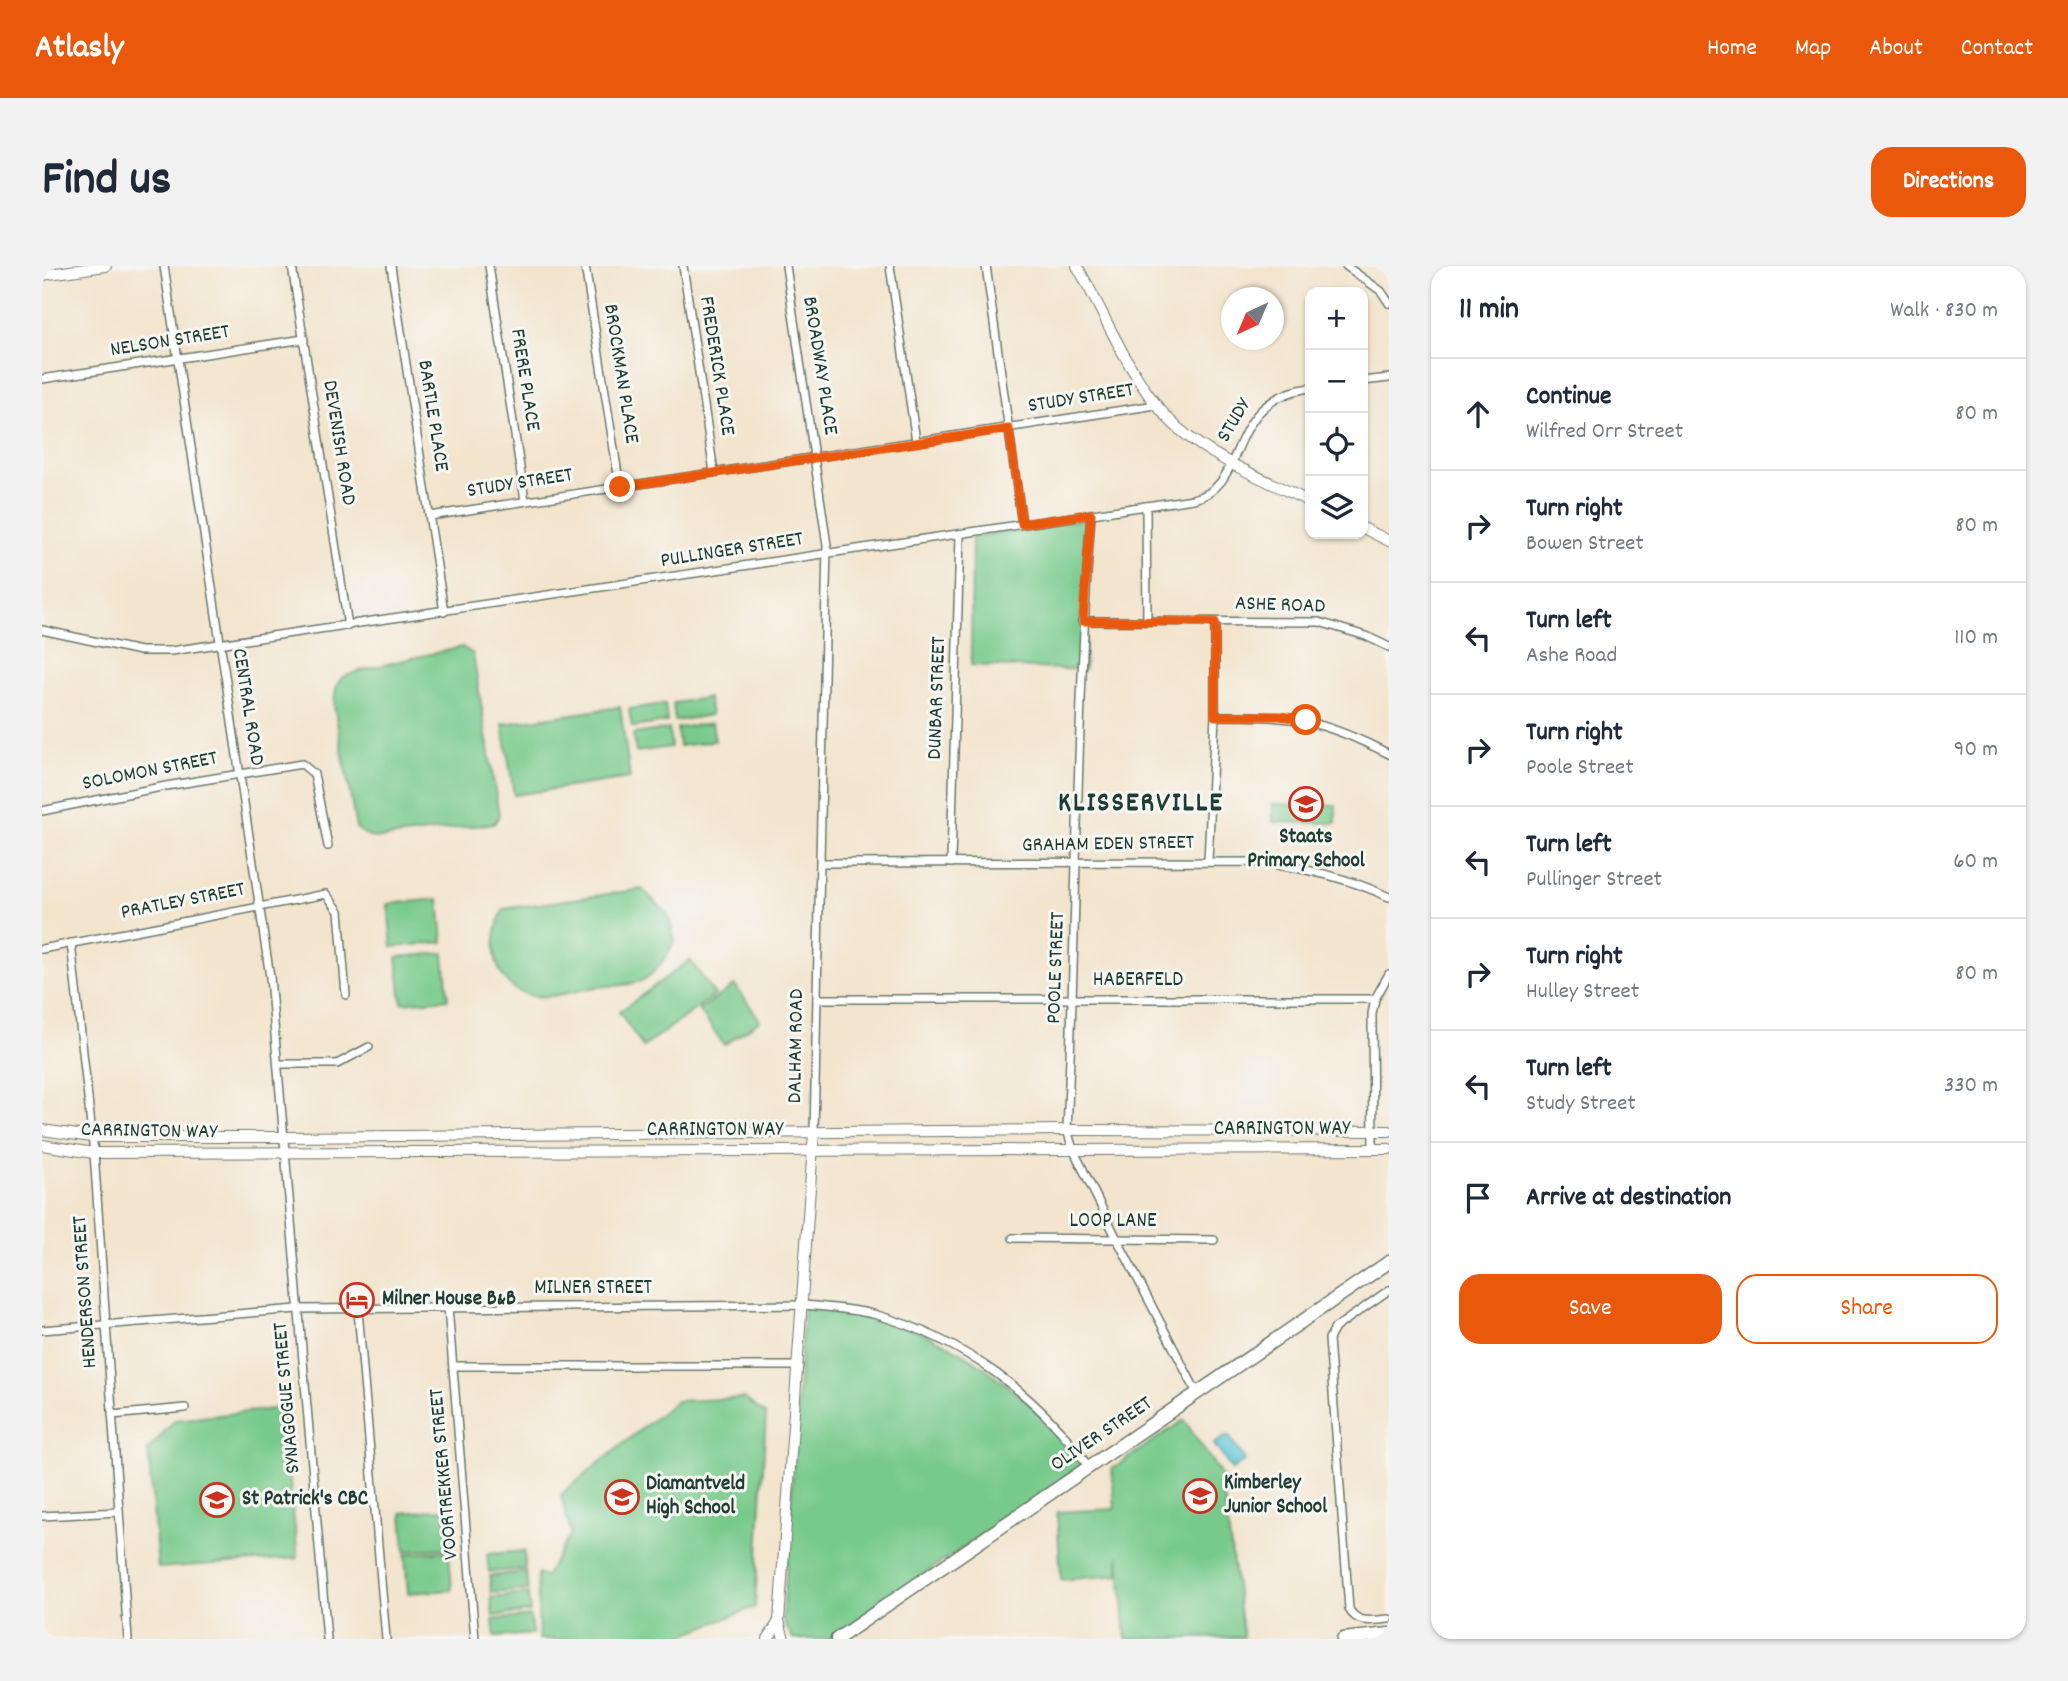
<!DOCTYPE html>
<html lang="en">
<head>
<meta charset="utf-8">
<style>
	body { margin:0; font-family:Dekko,sans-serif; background:#f2f2f3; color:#1f2937 }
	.controls { position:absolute; right:21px; top:21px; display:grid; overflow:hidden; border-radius:14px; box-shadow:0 2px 5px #0004 }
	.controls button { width:63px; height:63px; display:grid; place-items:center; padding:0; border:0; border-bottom:2px solid #e0e1e3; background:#fff; color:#1f2937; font:35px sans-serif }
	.compass { position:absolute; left:1179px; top:21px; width:63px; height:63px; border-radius:50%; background:#fff; box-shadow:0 2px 5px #0004; rotate:224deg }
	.stop { position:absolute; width:21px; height:21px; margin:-16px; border:5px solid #ea580c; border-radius:50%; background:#fff }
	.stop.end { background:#ea580c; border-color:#fff; box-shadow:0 2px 7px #0008 }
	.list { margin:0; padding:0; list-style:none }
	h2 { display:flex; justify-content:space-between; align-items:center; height:91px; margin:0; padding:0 28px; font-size:30px }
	h2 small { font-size:23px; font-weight:400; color:#747a83 }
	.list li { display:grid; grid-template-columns:46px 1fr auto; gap:21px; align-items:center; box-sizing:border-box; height:112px; padding:0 28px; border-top:2px solid #e0e1e3 }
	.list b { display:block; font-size:26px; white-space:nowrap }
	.list p { margin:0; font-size:23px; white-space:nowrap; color:#747a83 }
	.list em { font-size:23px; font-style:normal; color:#747a83 }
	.actions { display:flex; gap:14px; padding:21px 28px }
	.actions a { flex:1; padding:16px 0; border:2px solid #ea580c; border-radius:21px; text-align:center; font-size:24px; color:#ea580c }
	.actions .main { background:#ea580c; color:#fff }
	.icon { flex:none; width:38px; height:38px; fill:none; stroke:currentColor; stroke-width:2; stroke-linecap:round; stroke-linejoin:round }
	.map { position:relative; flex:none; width:1347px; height:1373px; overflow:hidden; border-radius:21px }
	header { display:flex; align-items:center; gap:42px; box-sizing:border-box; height:98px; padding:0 35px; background:#ea580c; color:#fff }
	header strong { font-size:33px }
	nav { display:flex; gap:38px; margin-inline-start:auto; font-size:24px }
	.intro { display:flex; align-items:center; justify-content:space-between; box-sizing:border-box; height:168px; padding:0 42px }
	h1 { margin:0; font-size:49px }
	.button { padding:18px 32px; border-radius:21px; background:#ea580c; color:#fff; font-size:24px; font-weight:700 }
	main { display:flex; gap:42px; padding:0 42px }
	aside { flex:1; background:#fff; border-radius:21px; box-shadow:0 2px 5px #0004 }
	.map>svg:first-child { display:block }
</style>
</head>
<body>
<header>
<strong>Atlasly</strong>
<nav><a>Home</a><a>Map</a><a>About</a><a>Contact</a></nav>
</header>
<div class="intro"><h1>Find us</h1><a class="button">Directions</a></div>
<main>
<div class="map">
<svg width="1347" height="1373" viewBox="0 0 1347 1373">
	<rect width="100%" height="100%" fill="#f6f6f2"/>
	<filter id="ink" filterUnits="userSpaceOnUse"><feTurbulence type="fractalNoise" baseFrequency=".0143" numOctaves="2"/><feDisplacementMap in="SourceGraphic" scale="14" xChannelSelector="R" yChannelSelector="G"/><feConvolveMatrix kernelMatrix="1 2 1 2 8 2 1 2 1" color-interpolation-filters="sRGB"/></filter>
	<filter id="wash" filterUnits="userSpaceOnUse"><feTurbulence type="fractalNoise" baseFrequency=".00686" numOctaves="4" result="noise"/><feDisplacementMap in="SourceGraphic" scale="28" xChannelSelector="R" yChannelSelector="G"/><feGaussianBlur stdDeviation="1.57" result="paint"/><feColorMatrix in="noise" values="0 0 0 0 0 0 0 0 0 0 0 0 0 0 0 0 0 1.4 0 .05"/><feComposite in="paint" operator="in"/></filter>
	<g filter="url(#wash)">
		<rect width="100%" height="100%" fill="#f3e4cd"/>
		<g fill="#78ca8c" stroke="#4c8460" stroke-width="2">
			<path d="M 1045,253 L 1043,404 L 929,399 L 930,271 Z"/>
			<path d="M 420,381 L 431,388 L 457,549 L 453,557 L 339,572 L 327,571 L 314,562 L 292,439 C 293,430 293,418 300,412 C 312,403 400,386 420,381 Z"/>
			<path d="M 666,432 L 669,449 L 633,455 L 631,437 Z"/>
			<path d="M 623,438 L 625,456 L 590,461 L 587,443 Z"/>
			<path d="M 578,441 L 588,512 L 472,529 L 461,458 Z"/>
			<path d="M 670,457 L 673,475 L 637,480 L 635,462 Z"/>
			<path d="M 627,463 L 629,481 L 594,486 L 591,468 Z"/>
			<path d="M 1231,538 L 1261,539 L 1261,557 L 1231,556 Z"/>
			<rect x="1264" y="539" width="30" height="18"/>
			<path d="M 600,623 L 626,648 L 633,675 C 625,689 616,704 603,713 C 592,720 568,719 555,721 C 536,724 509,733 491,730 C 449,722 445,674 462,643 Z"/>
			<path d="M 397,633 L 401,676 L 350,681 L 346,638 Z"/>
			<path d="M 402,687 L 406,733 L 360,737 L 355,691 Z"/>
			<path d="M 648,694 L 673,729 L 601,781 L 577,746 Z"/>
			<path d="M 693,719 L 718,754 L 682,779 L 657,744 Z"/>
			<path d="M 762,1040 C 892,1050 959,1102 1043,1197 L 789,1373 L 751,1373 L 741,1354 Z"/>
			<path d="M 702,1132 L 724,1149 L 713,1341 L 631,1373 L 497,1373 L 495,1308 L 503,1311 L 529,1267 L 519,1230 L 524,1224 L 634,1135 Z"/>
			<path d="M 240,1142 L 256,1292 L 116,1302 L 106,1184 L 133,1154 Z"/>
			<path d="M 1142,1154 L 1179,1209 L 1201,1371 L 1084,1373 L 1077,1289 L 1077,1309 L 1019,1314 L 1015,1246 L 1073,1243 L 1070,1203 Z"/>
			<path d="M 403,1243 L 407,1282 L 363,1285 L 360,1247 Z"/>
			<path d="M 407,1285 L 410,1324 L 366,1327 L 363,1288 Z"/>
			<path d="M 482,1285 L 483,1303 L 447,1306 L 445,1288 Z"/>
			<path d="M 484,1306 L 486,1324 L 449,1327 L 448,1310 Z"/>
			<path d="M 486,1328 L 488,1346 L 451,1350 L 449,1332 Z"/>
			<path d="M 488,1350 L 490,1368 L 453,1371 L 451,1354 Z"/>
		</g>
		<path fill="#5ac4d6" stroke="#3c8085" stroke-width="2" d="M 1186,1169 L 1203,1194 L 1190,1204 L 1172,1178 Z"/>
	</g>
	<g filter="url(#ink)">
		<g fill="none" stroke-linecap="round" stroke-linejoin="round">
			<g stroke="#69776a" stroke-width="10">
				<g id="street">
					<path d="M 122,0 L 228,711 L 285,1373"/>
					<path d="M 250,0 L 306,360"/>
					<path d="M 349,0 L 402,346"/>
					<path d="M 447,0 L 483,234"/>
					<path d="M 543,0 L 578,221"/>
					<path d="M 641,0 L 672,206"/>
					<path d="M 744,0 L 785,279 L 772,866"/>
					<path d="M 848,0 L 874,175"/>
					<path d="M 944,0 L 980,258"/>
					<path d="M 1304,0 L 1339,25 L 1347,37"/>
					<path d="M 0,113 L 262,73"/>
					<path d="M 1321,115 L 1347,112"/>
					<path d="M 1104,240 L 1105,355"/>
					<path d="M 1049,248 C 1034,453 1035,658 1025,864 L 1031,883 L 1075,973 L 1155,1127"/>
					<path d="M 388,250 L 1114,139"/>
					<path d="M 1040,355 L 1277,356 L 1324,370 L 1347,381"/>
					<path d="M 0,364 L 98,385 L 129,385 L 1151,233 C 1209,221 1180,134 1268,122"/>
					<path d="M 1173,450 C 1250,450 1277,452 1347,488"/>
					<path d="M 0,545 L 124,520 L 260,498 L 272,508 L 286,580"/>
					<path d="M 1166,595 L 1173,450 L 1173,356"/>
					<path d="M 779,597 L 1208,596 C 1257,600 1302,610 1347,631"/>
					<path d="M 909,597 L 918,268"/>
					<path d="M 29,677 L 52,887 L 86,1373"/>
					<path d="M 0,683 L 284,628 L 297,645 L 304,729"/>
					<path d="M 775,733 L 1333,733"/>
					<path d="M 236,798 L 295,798 L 327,781"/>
					<path d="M 1331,883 L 1330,748 L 1333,733 L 1347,708"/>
					<path d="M 971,972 L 1172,974"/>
					<path d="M 1347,1024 L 1293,1062 L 1287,1073 L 1307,1343 C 1315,1359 1332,1354 1347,1353"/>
					<path d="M 406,1041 L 433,1373"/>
					<path d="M 316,1044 L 344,1373"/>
					<path d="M 0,1064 L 255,1043 L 762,1039 C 786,1041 812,1043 835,1049 C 920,1073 998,1130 1048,1203"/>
					<path d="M 411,1100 L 757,1100"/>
					<path d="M 70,1149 L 143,1142"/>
					<path d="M 0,1250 L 77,1246"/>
				</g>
			</g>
			<g stroke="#69776a" stroke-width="12">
				<g id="secondary">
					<path d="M 1035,0 C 1065,51 1092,124 1137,163 C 1174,195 1225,214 1268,236"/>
					<path d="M 0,9 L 64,0"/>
					<path d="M 1321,262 L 1347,275"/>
					<path d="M 0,864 L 50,871 L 241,871 L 1025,864 L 1347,865"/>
					<path d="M 0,879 L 52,887 L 1347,883"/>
					<path d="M 726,1373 L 737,1355"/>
					<path d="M 742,1373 L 737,1355 L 772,866"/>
				</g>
			</g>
			<g stroke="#69776a" stroke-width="15">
				<g id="highway">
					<path d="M 795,1373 L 1347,996"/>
					<path d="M 1301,1373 L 1347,1368"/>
				</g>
			</g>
			<use href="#street" stroke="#fff" stroke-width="7"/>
			<use href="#secondary" stroke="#fff" stroke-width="10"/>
			<use href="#highway" stroke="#fff" stroke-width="12"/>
		</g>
	</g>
	<g fill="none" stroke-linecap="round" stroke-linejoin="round" filter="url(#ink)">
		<path stroke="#ea580c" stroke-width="9" d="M 578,221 L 967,163 L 980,258 L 1049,248 L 1041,355 L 1173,356 L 1173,450 L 1238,450 L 1264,454"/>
	</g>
	<defs>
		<g id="school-ring" transform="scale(1.75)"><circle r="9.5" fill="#f6f6f2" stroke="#c8321e" stroke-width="1.5"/><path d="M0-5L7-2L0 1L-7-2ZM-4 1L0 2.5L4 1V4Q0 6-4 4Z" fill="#c8321e"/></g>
		<g id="hotel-ring" transform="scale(1.75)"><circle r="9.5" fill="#f6f6f2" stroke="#c8321e" stroke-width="1.5"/><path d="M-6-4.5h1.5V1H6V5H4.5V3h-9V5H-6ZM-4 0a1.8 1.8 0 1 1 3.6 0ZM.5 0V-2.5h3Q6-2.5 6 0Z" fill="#c8321e"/></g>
	</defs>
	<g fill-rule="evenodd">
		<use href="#school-ring" x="1264" y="538"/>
		<use href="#hotel-ring" x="315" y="1034"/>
		<use href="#school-ring" x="1158" y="1230"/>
		<use href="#school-ring" x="580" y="1231"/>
		<use href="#school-ring" x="175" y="1234"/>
	</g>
	<g text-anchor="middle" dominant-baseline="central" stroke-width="6" stroke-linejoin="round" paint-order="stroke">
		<g font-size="21" fill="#1f3d34" stroke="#f6f6f2">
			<text transform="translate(128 76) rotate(-9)">NELSON STREET</text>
			<text transform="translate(674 100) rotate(81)">FREDERICK PLACE</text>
			<text transform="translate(777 100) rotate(81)">BROADWAY PLACE</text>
			<text transform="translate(578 108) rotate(81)">BROCKMAN PLACE</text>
			<text transform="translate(482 114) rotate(81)">FRERE PLACE</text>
			<text transform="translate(1039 133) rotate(-9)">STUDY STREET</text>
			<text transform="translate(390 150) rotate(81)">BARTLE PLACE</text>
			<text transform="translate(1193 155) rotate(-59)">STUDY</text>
			<text transform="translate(296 177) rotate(81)">DEVENISH ROAD</text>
			<text transform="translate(478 218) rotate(-9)">STUDY STREET</text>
			<text transform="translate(690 285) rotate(-9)">PULLINGER STREET</text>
			<text transform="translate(1238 340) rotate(2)">ASHE ROAD</text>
			<text transform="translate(896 432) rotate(-88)">DUNBAR STREET</text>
			<text transform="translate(205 441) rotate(81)">CENTRAL ROAD</text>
			<text transform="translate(108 506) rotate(-11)">SOLOMON STREET</text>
			<text transform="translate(1066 579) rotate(-1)">GRAHAM EDEN STREET</text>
			<text transform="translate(141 636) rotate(-11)">PRATLEY STREET</text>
			<text transform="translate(1015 702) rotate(-88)">POOLE STREET</text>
			<text x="1096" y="715">HABERFELD</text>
			<text transform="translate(755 780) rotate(-89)">DALHAM ROAD</text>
			<text x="1240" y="864">CARRINGTON WAY</text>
			<text x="673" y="865">CARRINGTON WAY</text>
			<text transform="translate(107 866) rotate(1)">CARRINGTON WAY</text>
			<text x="1071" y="956">LOOP LANE</text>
			<text x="551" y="1023">MILNER STREET</text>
			<text transform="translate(44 1026) rotate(-94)">HENDERSON STREET</text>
			<text transform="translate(246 1132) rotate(-95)">SYNAGOGUE STREET</text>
			<text transform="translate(1060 1169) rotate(-34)">OLIVER STREET</text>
			<text transform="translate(403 1208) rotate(-95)">VOORTREKKER STREET</text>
		</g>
		<g font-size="21" font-weight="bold" fill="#1f3d34" stroke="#f6f6f2" text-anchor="start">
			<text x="1264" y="572" text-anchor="middle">Staats<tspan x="1264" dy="24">Primary School</tspan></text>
			<text x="340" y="1034">Milner House B&amp;B</text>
			<text x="1182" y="1218">Kimberley<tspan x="1182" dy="24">Junior School</tspan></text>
			<text x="604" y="1219">Diamantveld<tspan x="604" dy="24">High School</tspan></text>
			<text x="200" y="1234">St Patrick's CBC</text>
		</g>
		<g font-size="28" font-weight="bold" letter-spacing="2" fill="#1f3d34" stroke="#f6f6f2">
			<text x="1099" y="539">KLISSERVILLE</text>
		</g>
	</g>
</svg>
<div class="controls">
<button>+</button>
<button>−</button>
<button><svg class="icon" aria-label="locate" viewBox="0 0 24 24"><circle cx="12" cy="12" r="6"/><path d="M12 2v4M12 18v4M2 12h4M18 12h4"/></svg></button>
<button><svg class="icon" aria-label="layers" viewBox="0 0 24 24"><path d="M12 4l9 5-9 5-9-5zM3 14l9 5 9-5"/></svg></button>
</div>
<svg class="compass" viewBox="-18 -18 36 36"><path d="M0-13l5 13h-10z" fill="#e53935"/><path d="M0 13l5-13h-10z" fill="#747a83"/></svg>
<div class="stop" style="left:1264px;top:454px"></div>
<div class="stop end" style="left:578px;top:221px"></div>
</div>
<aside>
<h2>11 min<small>Walk · 830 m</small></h2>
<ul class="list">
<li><svg class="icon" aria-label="ahead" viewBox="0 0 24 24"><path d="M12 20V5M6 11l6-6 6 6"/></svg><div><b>Continue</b><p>Wilfred Orr Street</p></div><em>80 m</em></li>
<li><svg class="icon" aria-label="right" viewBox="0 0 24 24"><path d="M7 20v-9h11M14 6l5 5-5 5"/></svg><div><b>Turn right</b><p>Bowen Street</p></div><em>80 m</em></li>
<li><svg class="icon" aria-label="left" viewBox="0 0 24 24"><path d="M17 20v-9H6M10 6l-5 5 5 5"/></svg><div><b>Turn left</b><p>Ashe Road</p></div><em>110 m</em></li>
<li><svg class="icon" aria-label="right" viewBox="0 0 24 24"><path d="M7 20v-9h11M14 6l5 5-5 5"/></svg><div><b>Turn right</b><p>Poole Street</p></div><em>90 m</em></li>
<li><svg class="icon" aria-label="left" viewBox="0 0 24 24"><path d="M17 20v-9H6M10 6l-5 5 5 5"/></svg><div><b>Turn left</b><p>Pullinger Street</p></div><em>60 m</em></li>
<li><svg class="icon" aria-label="right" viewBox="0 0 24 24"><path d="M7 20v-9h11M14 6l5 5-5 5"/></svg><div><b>Turn right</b><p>Hulley Street</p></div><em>80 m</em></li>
<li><svg class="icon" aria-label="left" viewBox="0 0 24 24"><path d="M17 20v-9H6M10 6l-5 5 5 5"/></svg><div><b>Turn left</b><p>Study Street</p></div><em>330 m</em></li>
<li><svg class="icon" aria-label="arrive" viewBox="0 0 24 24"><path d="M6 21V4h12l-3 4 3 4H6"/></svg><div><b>Arrive at destination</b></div></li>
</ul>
<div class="actions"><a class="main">Save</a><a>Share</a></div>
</aside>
</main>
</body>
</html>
